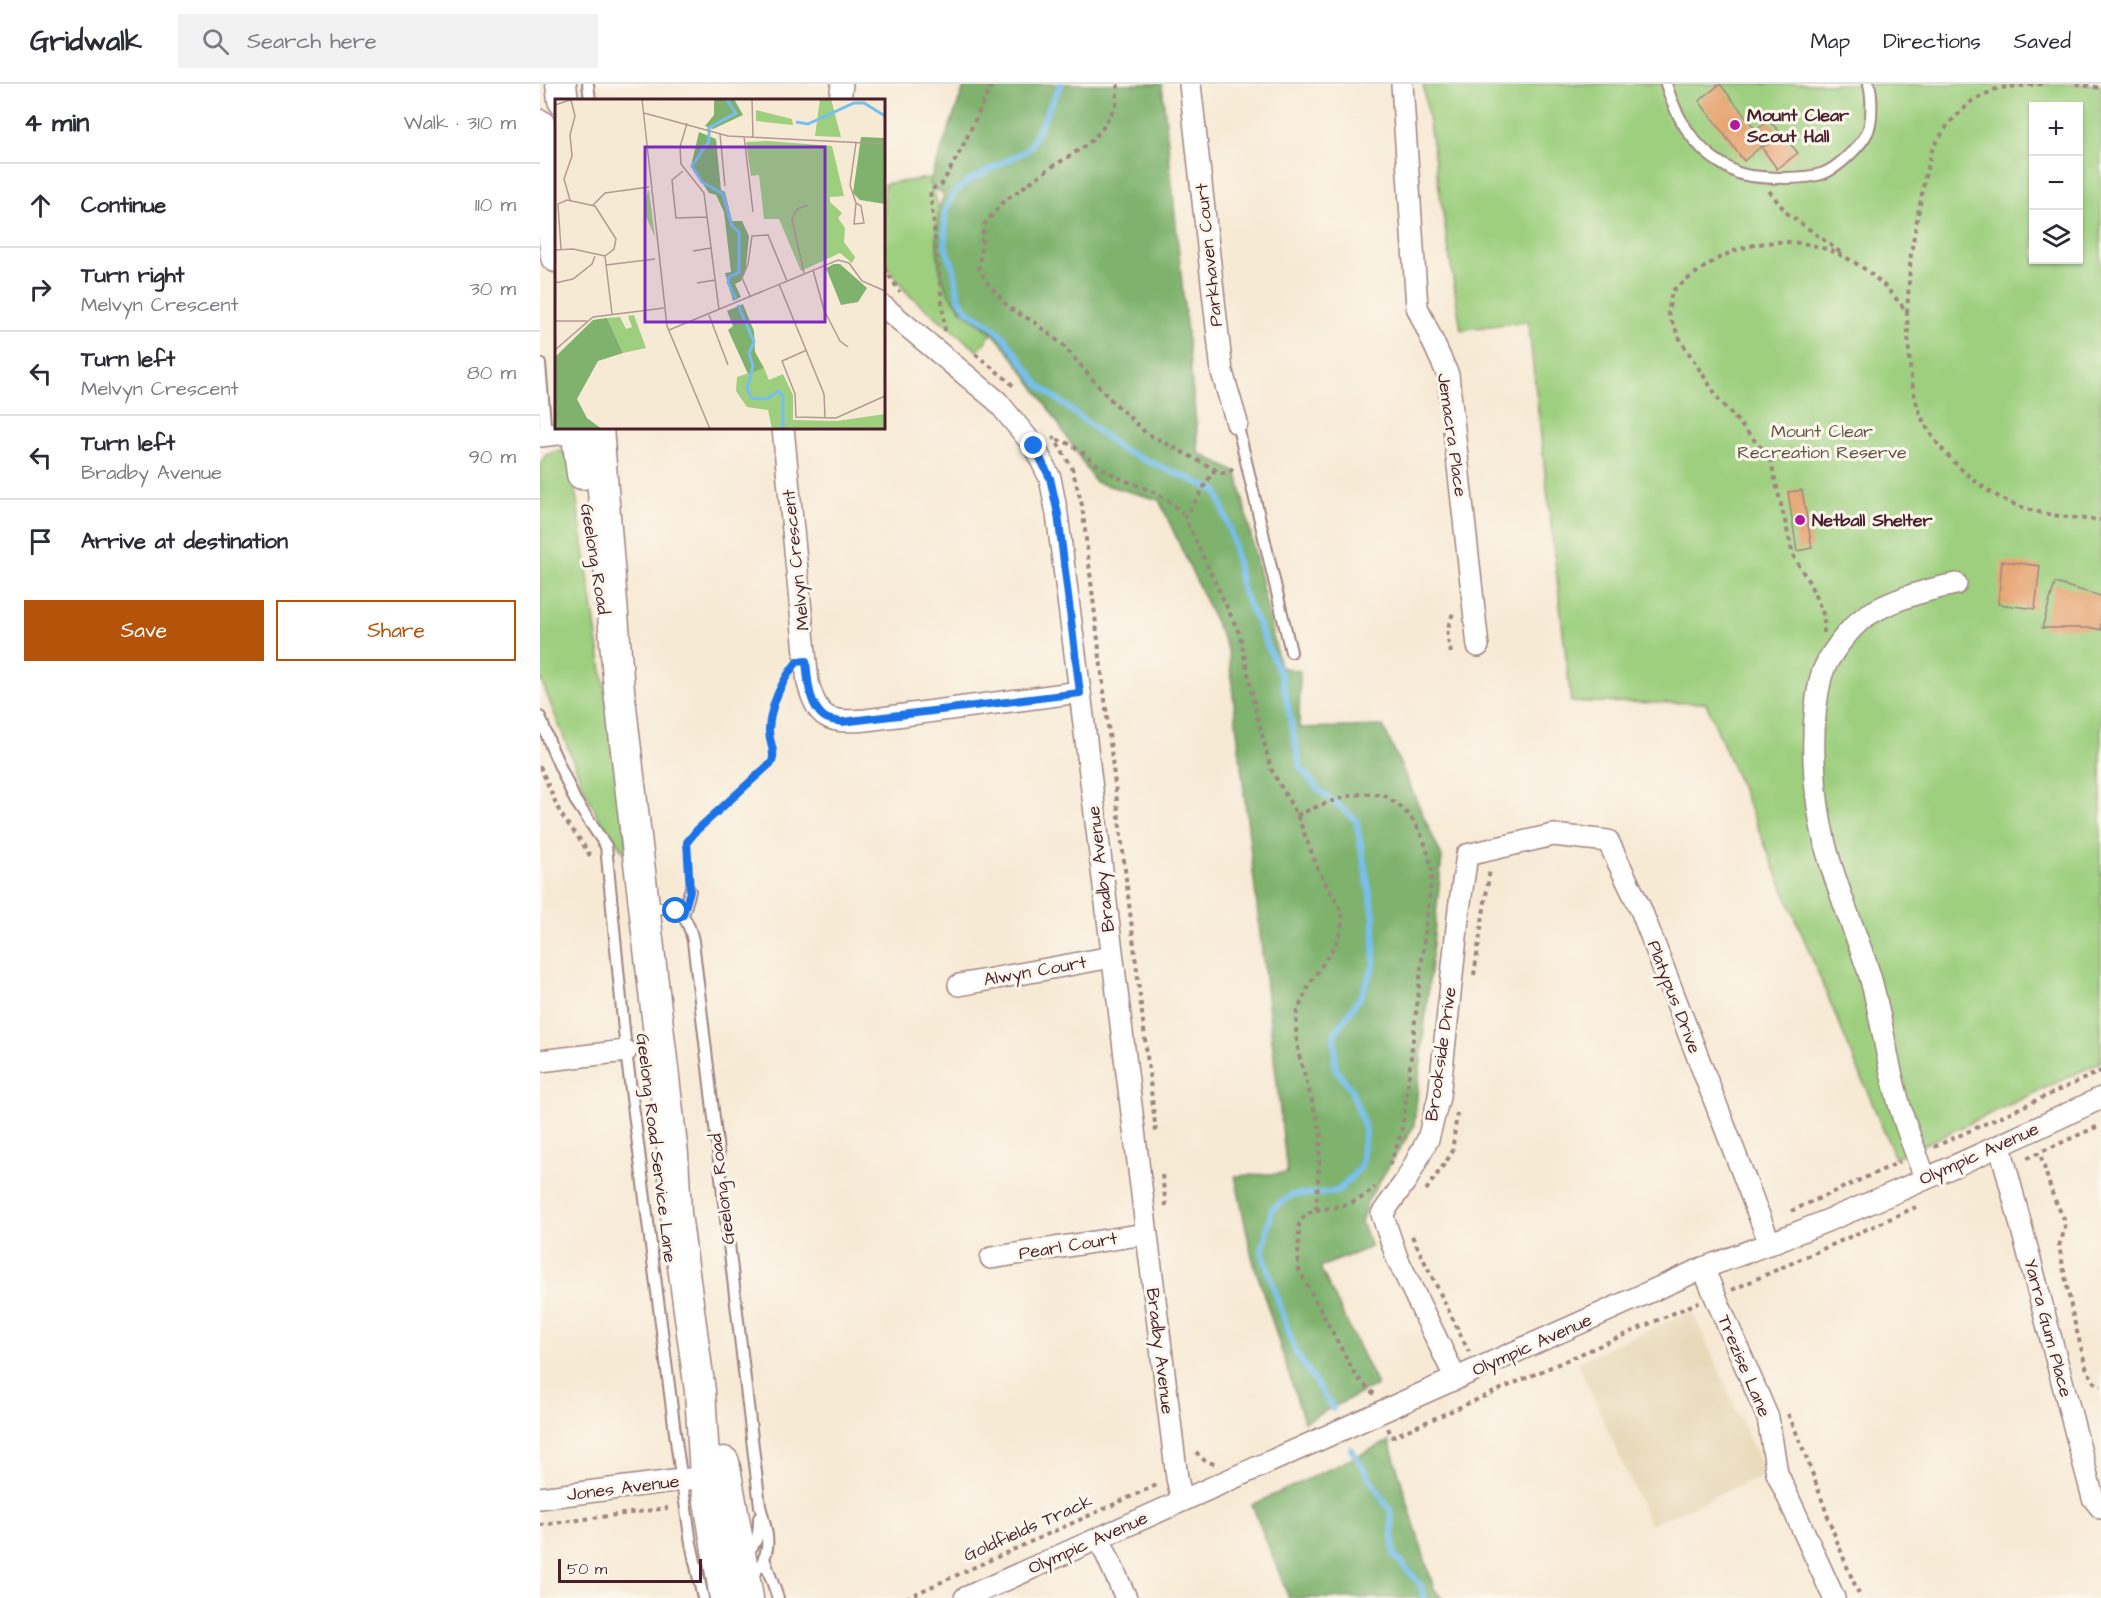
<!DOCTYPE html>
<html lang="en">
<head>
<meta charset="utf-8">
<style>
	body { margin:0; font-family:"Architects Daughter",sans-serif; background:#f2f2f3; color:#2b2b33 }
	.controls { position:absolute; right:18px; top:18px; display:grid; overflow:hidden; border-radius:0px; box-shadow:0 2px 4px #0004 }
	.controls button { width:54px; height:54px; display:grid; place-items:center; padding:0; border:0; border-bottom:2px solid #e1e1e2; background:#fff; color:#2b2b33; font:30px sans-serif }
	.scale { position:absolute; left:18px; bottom:15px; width:144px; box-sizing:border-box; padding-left:6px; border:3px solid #4a1f2b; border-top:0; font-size:16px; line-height:21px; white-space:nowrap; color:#4a1f2b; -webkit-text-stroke:4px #fbf7ec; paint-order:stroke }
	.stop { position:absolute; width:18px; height:18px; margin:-14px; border:4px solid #1a73e8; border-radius:50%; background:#fff }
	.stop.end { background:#1a73e8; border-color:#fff; box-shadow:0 2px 6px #0008 }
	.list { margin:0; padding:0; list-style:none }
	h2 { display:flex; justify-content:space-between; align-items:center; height:78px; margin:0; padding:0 24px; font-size:26px }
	h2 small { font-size:20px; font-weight:400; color:#7c7c81 }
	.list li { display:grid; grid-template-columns:39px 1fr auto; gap:18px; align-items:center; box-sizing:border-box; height:84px; padding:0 24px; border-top:2px solid #e1e1e2 }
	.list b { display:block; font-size:22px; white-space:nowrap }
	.list p { margin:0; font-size:20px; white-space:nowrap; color:#7c7c81 }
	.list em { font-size:20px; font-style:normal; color:#7c7c81 }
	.actions { display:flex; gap:12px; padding:18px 24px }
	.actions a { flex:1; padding:14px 0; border:2px solid #b45309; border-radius:0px; text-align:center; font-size:21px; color:#b45309 }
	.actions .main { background:#b45309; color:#fff }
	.icon { flex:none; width:33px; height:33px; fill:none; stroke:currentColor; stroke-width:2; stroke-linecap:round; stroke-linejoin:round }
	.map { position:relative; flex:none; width:1561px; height:1514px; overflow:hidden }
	header { display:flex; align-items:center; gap:36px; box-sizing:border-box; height:84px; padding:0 30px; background:#fff; border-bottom:2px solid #e1e1e2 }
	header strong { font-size:28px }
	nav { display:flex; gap:33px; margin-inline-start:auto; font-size:21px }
	.search { width:420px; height:54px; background:#f2f2f3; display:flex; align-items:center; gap:15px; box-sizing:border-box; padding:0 21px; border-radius:0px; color:#7c7c81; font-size:22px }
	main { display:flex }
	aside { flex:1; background:#fff }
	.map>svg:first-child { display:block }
</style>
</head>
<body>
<header>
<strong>Gridwalk</strong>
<div class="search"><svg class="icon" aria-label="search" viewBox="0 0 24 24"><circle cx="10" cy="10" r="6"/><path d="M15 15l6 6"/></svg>Search here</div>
<nav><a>Map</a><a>Directions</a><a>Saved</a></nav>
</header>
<main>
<aside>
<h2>4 min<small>Walk · 310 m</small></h2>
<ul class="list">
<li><svg class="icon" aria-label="ahead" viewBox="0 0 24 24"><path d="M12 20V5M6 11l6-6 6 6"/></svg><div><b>Continue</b></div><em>110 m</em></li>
<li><svg class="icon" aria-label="right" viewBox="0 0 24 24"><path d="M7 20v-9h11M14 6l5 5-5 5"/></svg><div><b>Turn right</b><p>Melvyn Crescent</p></div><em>30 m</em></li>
<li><svg class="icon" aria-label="left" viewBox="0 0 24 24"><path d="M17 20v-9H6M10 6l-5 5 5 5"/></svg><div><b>Turn left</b><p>Melvyn Crescent</p></div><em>80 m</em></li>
<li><svg class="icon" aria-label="left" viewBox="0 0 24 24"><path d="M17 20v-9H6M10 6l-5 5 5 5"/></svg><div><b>Turn left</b><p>Bradby Avenue</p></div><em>90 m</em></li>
<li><svg class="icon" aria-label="arrive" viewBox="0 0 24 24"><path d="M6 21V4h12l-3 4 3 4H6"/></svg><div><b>Arrive at destination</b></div></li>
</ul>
<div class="actions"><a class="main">Save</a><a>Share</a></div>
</aside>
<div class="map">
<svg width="1561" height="1514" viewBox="0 0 1561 1514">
	<rect width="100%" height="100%" fill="#fbf7ec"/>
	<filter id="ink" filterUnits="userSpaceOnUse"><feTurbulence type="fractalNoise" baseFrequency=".0167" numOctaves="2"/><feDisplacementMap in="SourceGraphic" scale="12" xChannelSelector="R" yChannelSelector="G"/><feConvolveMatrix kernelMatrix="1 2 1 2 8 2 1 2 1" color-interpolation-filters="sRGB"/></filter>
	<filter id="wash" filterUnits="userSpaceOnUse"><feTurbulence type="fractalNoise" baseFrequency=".008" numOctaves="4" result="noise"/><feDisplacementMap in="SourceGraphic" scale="24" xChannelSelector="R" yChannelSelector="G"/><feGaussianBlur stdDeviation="1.35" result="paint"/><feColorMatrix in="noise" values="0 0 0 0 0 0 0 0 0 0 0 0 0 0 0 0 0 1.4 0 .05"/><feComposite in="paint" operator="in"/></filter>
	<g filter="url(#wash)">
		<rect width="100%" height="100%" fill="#f7ead5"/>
		<path fill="#e8d9ba" d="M 1152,1226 L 1225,1390 L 1110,1441 L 1037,1278 Z"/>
		<g fill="#9dcf7e" stroke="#747754" stroke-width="1.5" fill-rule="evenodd">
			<path d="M 883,0 L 1561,0 L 1561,978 L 1355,1074 L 1166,619 L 1031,618 L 988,237 L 921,246 ZM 1494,22 L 1538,22 L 1538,176 L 1494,176 Z"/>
			<path d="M 391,94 L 399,127 L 412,209 L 421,226 L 452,249 L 438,267 L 369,211 L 347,184 L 344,178 L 344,100 Z"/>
			<path d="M 17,367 L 24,368 L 31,378 L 90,776 L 60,737 L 43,702 L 0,593 L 0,379 L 6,371 Z"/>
		</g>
		<g fill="#7eb26d" stroke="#64684c" stroke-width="1.5">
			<path d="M 425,0 L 622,0 L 659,369 L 697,389 L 740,583 L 760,587 L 759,644 L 843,642 L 902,773 L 874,1042 L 828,1116 L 821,1138 L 831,1163 L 780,1183 L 837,1301 L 764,1338 L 712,1173 L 695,1092 L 747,1089 L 688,566 L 619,416 L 555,398 C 525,351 496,301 460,257 C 445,238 418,228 407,206 C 396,185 392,133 404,111 L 389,100 Z"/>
			<path d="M 849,1357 L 894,1505 L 902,1514 L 749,1514 L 712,1421 Z"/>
		</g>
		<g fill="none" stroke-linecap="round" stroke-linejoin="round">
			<g stroke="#77bfef" stroke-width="6">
				<path d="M 521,0 L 489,65 L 427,98 L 414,109 L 405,128 L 405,161 L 414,186 L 419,214 L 428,227 L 453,243 L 464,253 L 499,301 L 582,366 L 677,407 L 692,453 L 702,505 L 742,594 L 760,683 L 777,704 L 816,736 L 834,832 L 834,881 L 821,912 L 795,949 L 795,984 L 811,1005 L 825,1044 L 821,1083 L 797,1108 L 752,1111 L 732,1125 L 722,1168 L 755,1267 L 793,1325"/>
				<path d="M 811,1365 L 851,1428 L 854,1471 L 881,1501 L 883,1514"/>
			</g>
		</g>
		<g id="blocks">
			<g fill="#e49d68">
				<path d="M 1180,0 L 1216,46 L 1229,37 L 1239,47 L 1204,77 L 1159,17 Z"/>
				<path d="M 1242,50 L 1258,69 L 1237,85 L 1222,64 Z"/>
				<path d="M 1262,406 L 1272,464 L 1257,467 L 1248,408 Z"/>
				<path d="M 1462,477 L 1500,482 L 1495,525 L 1458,520 Z"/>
				<path d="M 1515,499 L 1561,512 L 1561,546 L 1553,544 L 1502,544 Z"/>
			</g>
		</g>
	</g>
	<g filter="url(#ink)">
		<use href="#blocks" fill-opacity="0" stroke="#a08480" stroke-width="1.5"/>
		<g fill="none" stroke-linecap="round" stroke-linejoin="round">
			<g stroke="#a08480" stroke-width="14">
				<g id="lane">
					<path d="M 48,0 L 50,16"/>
					<path d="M 1126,0 C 1136,33 1152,62 1182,80 C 1187,83 1193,87 1198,89 C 1216,95 1266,96 1284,89 C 1297,84 1321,62 1327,49 C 1333,38 1332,12 1329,0"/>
					<path d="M 0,280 L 6,351"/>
					<path d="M 697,339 L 751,568"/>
					<path d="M 0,633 L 12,665 L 35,716 L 66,762 L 86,967 L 137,1364 L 151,1459 L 163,1514"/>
					<path d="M 108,824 C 137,822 147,828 153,857 L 220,1422 C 228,1453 235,1468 210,1494"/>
					<path d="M 143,831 L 150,807"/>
					<path d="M 205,1470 C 218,1459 219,1450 219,1434"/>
					<path d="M 225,1477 L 238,1514"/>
				</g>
			</g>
			<g stroke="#a08480" stroke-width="24">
				<g id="street">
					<path d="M 650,0 L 682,288 L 697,339"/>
					<path d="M 862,0 L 877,223 L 908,291 L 938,562"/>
					<path d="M 300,16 L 302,0"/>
					<path d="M 344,223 L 457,317 L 494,362 L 510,394 L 517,430 L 540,608 L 637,1394 L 642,1416"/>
					<path d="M 243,344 L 268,599 C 278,636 289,639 326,636 L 540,608"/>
					<path d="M 0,352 L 37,348"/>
					<path d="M 419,901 L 572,873"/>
					<path d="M 0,977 L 86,967"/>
					<path d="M 1460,1062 L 1545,1384 L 1553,1414 L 1561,1424"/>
					<path d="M 1385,1094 C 1375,1066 1363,1038 1356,1008 C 1345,969 1341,928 1329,889 C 1315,846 1296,804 1285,760 C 1273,710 1269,643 1281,593 C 1286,574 1310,543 1326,532 C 1353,515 1385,506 1416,500"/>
					<path d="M 451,1174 L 605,1150"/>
					<path d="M 1163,1184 L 1228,1334 L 1237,1389 L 1294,1514"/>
					<path d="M 916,1295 L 857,1174 L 842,1130 L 867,1095 L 888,1055 L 899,1013 L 919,825 L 927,771 L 1013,751 L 1068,757 L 1101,826 L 1230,1160"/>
					<path d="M 0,1414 L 165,1393"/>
					<path d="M 559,1454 L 586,1514"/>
					<path d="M 425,1514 L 1163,1184 C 1299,1136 1431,1076 1561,1014"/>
				</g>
			</g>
			<g stroke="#a08480" stroke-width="33">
				<g id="secondary">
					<path d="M 21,0 L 23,16"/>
					<path d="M 0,41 L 16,173"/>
					<path d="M 36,344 L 42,390"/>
					<path d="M 58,344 L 79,606 L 133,1071 L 136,1130 L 160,1307 L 165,1393 L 185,1514"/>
					<path d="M 184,1378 L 208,1514"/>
				</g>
			</g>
			<g stroke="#a08480" stroke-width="4" stroke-dasharray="4.5 4.5" stroke-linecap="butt">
				<path d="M 578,0 L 576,21 L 562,45 L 547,61 L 507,86 L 462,119 L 444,141 L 439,184 L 446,197 L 469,224 L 494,238 L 523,261 L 567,312 L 606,349 L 682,389 L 690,387 L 693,384"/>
				<path d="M 1536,0 L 1561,4"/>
				<path d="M 1229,107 L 1247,129 L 1300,168"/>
				<path d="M 344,184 L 360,208"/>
				<path d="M 1367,228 L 1371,168 L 1386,88 L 1393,63 L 1410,38 L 1432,17 L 1458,4 L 1502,0"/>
				<path d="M 405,247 L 390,106 L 402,100 L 422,64 L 452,0"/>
				<path d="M 435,270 L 470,298 L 474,304"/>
				<path d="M 513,352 L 532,384 L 542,421 L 616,1048"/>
				<path d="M 517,356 C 536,359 549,376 565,386 C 595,405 621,403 645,433"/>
				<path d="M 675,385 L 645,434 L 700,551 L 715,624 L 731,685 L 757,731 L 778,785 L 799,823 L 803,835 L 801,846 L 795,861 L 769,901 L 757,928 L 756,950 L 759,971 L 781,1049 L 776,1126 L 766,1130 L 759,1140 L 758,1184 L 816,1292 L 834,1310"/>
				<path d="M 1284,549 L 1284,532 L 1270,500 L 1253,471 L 1230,374 L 1180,317 L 1141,257 L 1128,229 L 1132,207 C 1151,193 1171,176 1194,167 C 1262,142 1327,171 1367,229 C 1369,259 1368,291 1377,320 C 1383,343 1397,360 1413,377 C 1459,424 1497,432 1561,436"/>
				<path d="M 911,569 C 906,549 906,546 914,527"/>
				<path d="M 0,682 L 20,729 L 43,760 L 52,775"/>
				<path d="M 757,731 C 782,721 814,705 842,711 C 846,711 850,716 854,718 C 879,736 887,760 892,789 L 865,1025 L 861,1050 L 848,1085"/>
				<path d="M 150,793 L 148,758 L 157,746 L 232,678 C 236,667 229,657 229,645 C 231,625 239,607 248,590"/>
				<path d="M 934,891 L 950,785"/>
				<path d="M 1394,1063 L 1561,987"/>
				<path d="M 1501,1073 L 1513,1112 L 1524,1135 L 1525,1145 L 1519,1162 L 1533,1232 L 1546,1283 L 1554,1298 L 1561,1302"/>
				<path d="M 1487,1074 L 1561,1041"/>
				<path d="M 622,1091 L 626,1122"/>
				<path d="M 886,1106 L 912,1069 L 917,1029"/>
				<path d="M 776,1126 C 798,1123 819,1120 835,1103"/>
				<path d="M 1251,1127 L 1360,1078"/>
				<path d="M 872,1152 L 929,1268"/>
				<path d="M 1192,1206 L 1376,1123"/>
				<path d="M 1248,1330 C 1276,1390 1292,1454 1321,1514"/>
				<path d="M 848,1344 L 852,1353 L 1159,1218"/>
				<path d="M 656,1368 L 666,1378 L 676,1380"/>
				<path d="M 0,1441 L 128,1424"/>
				<path d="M 366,1514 L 619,1400"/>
			</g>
			<use href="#lane" stroke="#fff" stroke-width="10"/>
			<use href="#street" stroke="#fff" stroke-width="21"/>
			<use href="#secondary" stroke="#fff" stroke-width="30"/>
		</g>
	</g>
	<g fill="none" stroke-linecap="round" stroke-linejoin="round" filter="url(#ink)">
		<path stroke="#1a73e8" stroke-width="8" d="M 136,827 L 143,831 L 150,807 L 147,758 L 157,746 L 232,678 C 236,667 229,658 229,646 C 230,622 242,596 257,578 L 266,577 C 268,595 268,619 283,632 C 287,636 296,637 302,638 L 540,609 L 518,430 L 510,394 L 494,362"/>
	</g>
	<g fill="#b5179e" stroke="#fbf7ec" stroke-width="2">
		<circle cx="1195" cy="41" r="6"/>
		<circle cx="1260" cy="436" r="6"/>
	</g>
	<g text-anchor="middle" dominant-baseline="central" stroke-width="6" stroke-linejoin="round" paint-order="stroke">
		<g font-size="18" font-weight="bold" fill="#4a1f2b" stroke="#fbf7ec" text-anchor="start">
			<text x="1207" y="31">Mount Clear<tspan x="1207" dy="21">Scout Hall</tspan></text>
			<text x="1272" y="436">Netball Shelter</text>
		</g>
		<g font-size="18" fill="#4a1f2b" stroke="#fbf7ec">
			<text transform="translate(669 171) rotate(-96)">Parkhaven Court</text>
			<text transform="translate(912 351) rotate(82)">Jemacra Place</text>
			<text transform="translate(55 475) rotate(81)">Geelong Road</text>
			<text transform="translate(256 476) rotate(-96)">Melvyn Crescent</text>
			<text transform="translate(561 785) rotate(-97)">Bradby Avenue</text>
			<text transform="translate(495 887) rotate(-10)">Alwyn Court</text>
			<text transform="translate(1134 913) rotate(69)">Platypus Drive</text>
			<text transform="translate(901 970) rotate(-82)">Brookside Drive</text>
			<text transform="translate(116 1064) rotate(83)">Geelong Road Service Lane</text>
			<text transform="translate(1439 1070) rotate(-24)">Olympic Avenue</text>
			<text transform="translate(182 1105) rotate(-97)">Geelong Road</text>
			<text transform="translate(528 1162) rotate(-9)">Pearl Court</text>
			<text transform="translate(1508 1244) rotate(75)">Yarra Gum Place</text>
			<text transform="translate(992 1261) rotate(-24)">Olympic Avenue</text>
			<text transform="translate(620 1267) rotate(83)">Bradby Avenue</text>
			<text transform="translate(1204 1282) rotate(67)">Trezise Lane</text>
			<text transform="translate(83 1404) rotate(-7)">Jones Avenue</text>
			<text transform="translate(488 1444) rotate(-24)">Goldfields Track</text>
			<text transform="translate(548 1459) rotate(-24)">Olympic Avenue</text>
		</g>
		<g font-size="18" fill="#635444" stroke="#fbf7ec">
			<text x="1282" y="347">Mount Clear<tspan x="1282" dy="21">Recreation Reserve</tspan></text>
		</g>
	</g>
	<g transform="translate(15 15)">
		<rect width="330" height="330" fill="#f7ead5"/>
		<path d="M 265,0 L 276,0 L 286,38 L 260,37 ZM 201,11 L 237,20 L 238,26 L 201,22 ZM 213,42 L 277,47 L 289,97 L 275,98 L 275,103 L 287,114 L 283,119 L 290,129 L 289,143 L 300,158 L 297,164 L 285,154 L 246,172 L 224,120 L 209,120 L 204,76 L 196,77 L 191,43 ZM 93,91 L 94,92 L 100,138 L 89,113 ZM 79,216 L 91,249 L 68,254 L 52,219 L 65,218 L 71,230 L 77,228 L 73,217 ZM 209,269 L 214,281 L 228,275 L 238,296 L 238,321 L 282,322 L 330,315 L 330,330 L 217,330 L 213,311 L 192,308 L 181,292 L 182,278 Z" fill="#9dcf7e"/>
		<path d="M 159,0 L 179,0 L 188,16 L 158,30 L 150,27 L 159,16 ZM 144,33 L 161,40 L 166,91 L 170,93 L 177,122 L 187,122 L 194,137 L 191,168 L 186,182 L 180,185 L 186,198 L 178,202 L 170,174 L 176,173 L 169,113 L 161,96 L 154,94 L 136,67 ZM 306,38 L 330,39 L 330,105 L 305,101 L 298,94 ZM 279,165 L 285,165 L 312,189 L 303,203 L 286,206 L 271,169 ZM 188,205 L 199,232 L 200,253 L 209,269 L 193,275 L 173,231 L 178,227 L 172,212 ZM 52,219 L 68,254 L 43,262 L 22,300 L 32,319 L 47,330 L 0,330 L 0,258 L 38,221 Z" fill="#7eb26d"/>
		<path fill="none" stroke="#77bfef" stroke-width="3" d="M 171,0 L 181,14 L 154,29 L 154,42 L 137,67 L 147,83 L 168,95 L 177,127 L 184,133 L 184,173 L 174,178 L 173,183 L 181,201M 241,23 L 253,25 L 299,4 L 309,4 L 330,17M 183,206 L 199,243 L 194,254 L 198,267 L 192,291 L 197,299 L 212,300 L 223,292 L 228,297 L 228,330"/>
		<path fill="none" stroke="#b29991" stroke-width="1.5" d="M 87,0 L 112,227 L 155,330M 197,0 L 198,38M 0,6 L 18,0M 89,14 L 173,37 L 330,45M 132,24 L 125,48 L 126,65 L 149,94 L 164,211M 165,35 L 170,87M 189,37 L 198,113M 128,72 L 117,81 L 121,119 L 152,118M 15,101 L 9,80 L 17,57 L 15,36 L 20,17 L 16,1M 301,104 L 299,125 L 309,124 L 306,107 L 301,104 L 295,86 L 301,44M 38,106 L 50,94 L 94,88M 6,150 L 3,105 L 12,101 L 40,107 L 61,140 L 59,150 L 50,157 L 57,215M 0,151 L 18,150 L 50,157M 138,152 L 156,149M 51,166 L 100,160M 258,171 L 269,211 L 285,242 L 293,248M 249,174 L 237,120 L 242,110 L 253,106M 0,184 L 18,180 L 37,165 L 40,157M 142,184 L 160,181M 224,185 L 269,295 L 270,319M 195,197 L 187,179 L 193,165 L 197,137 L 213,136 L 232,182M 154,216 L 173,266M 0,222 L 32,222M 114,231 L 283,161 L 294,164 L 307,182 L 330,192M 0,251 L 38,218 L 109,209M 252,251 L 227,262 L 240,295 L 241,318 L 281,319 L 330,297"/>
		<path fill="#7b2cbf" fill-opacity="0.15" stroke="#7b2cbf" stroke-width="3" d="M 90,48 L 270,48 L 270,223 L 90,223 Z"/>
		<rect width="330" height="330" fill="none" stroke="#4a1f2b" stroke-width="3"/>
	</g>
</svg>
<div class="controls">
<button>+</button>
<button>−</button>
<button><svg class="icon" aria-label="layers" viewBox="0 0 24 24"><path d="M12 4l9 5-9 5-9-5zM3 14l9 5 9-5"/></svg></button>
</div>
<div class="scale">50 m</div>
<div class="stop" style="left:136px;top:827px"></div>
<div class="stop end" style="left:494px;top:362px"></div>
</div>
</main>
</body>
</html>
